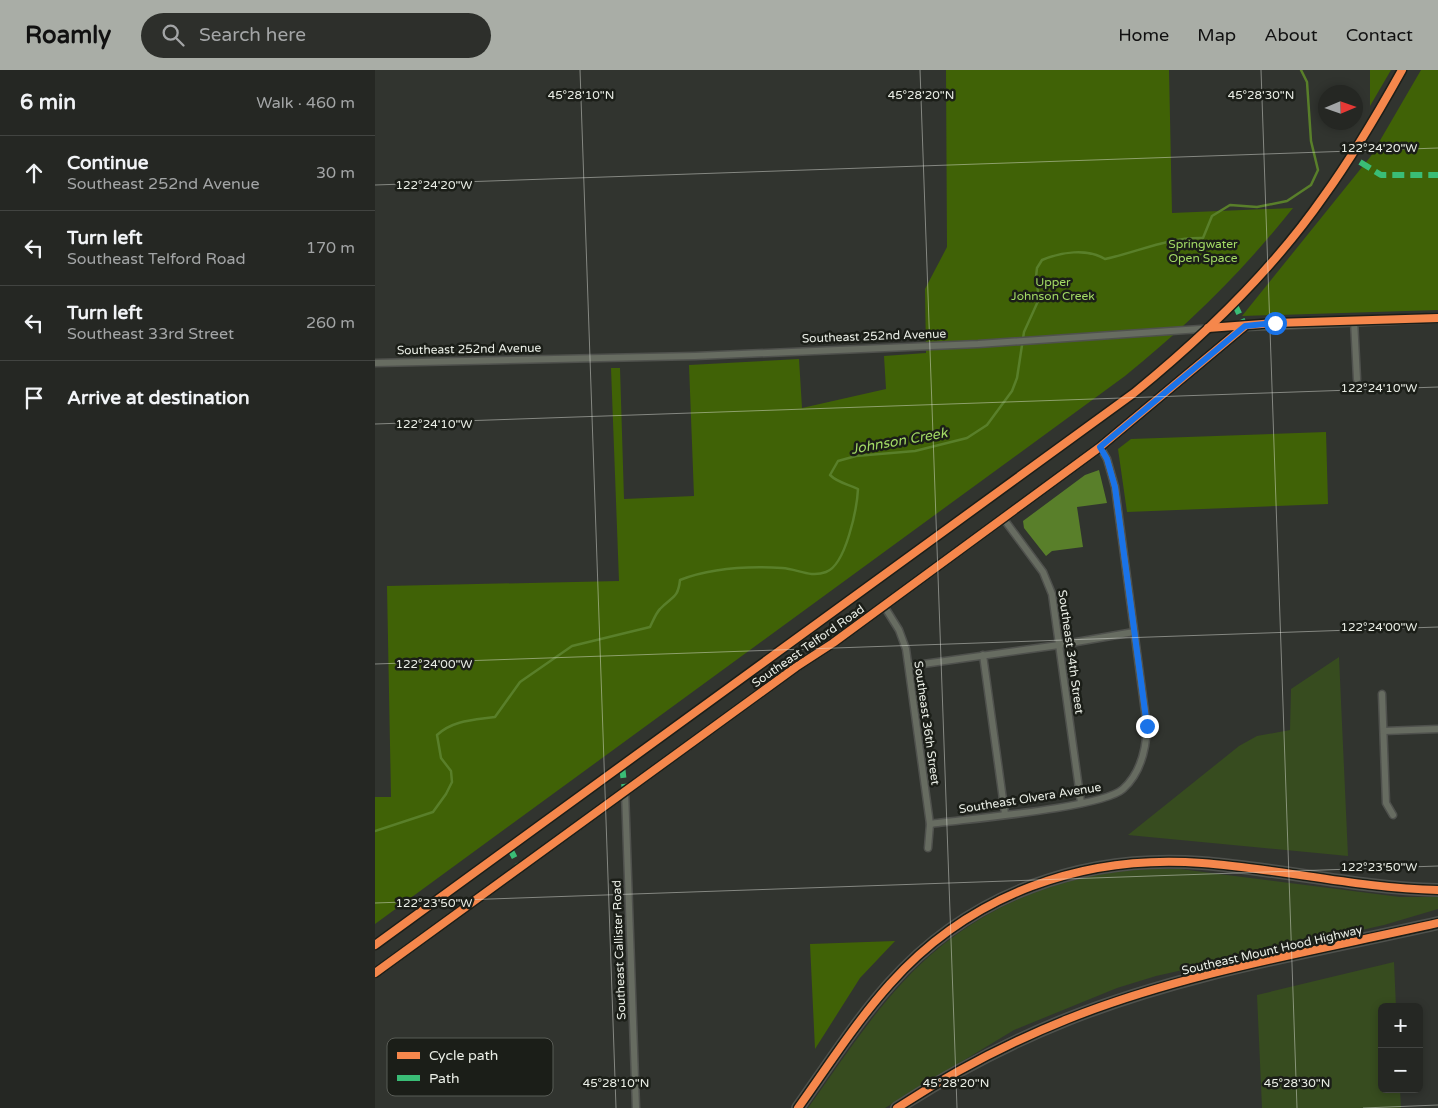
<!DOCTYPE html>
<html lang="en">
<head>
<meta charset="utf-8">
<style>
	body { margin:0; font-family:"Varela Round",sans-serif; background:#2d2f2b; color:#f1f3f6 }
	.controls { position:absolute; right:15px; bottom:15px; display:grid; overflow:hidden; border-radius:8px; box-shadow:0 2px 8px #0003 }
	.controls button { width:45px; height:45px; display:grid; place-items:center; padding:0; border:0; border-bottom:1px solid #424441; background:#252723; color:#f1f3f6; font:25px sans-serif }
	.compass { position:absolute; left:943px; top:15px; width:45px; height:45px; border-radius:50%; background:#252723; box-shadow:0 2px 8px #0003; rotate:88deg }
	.stop { position:absolute; width:15px; height:15px; margin:-11px; border:4px solid #1a73e8; border-radius:50%; background:#fff }
	.stop.end { background:#1a73e8; border-color:#fff; box-shadow:0 1px 5px #0008 }
	.list { margin:0; padding:0; list-style:none }
	h2 { display:flex; justify-content:space-between; align-items:center; height:65px; margin:0; padding:0 20px; font-size:21px }
	h2 small { font-size:16px; font-weight:400; color:#a3a5a6 }
	.list li { display:grid; grid-template-columns:32px 1fr auto; gap:15px; align-items:center; box-sizing:border-box; height:75px; padding:0 20px; border-top:1px solid #424441 }
	.list b { display:block; font-size:19px; white-space:nowrap }
	.list p { margin:0; font-size:16px; white-space:nowrap; color:#a3a5a6 }
	.list em { font-size:16px; font-style:normal; color:#a3a5a6 }
	.icon { flex:none; width:28px; height:28px; fill:none; stroke:currentColor; stroke-width:2; stroke-linecap:round; stroke-linejoin:round }
	.map { position:relative; flex:none; width:1063px; height:1038px; overflow:hidden }
	header { display:flex; align-items:center; gap:30px; box-sizing:border-box; height:70px; padding:0 25px; background:#a9ada6; color:#111 }
	header strong { font-size:24px }
	nav { display:flex; gap:28px; margin-inline-start:auto; font-size:18px }
	.search { width:350px; height:45px; background:#2d2f2b; display:flex; align-items:center; gap:12px; box-sizing:border-box; padding:0 18px; border-radius:28px; color:#a3a5a6; font-size:19px }
	main { display:flex }
	aside { flex:1; background:#252723 }
	.map>svg:first-child { display:block }
</style>
</head>
<body>
<header>
<strong>Roamly</strong>
<div class="search"><svg class="icon" aria-label="search" viewBox="0 0 24 24"><circle cx="10" cy="10" r="6"/><path d="M15 15l6 6"/></svg>Search here</div>
<nav><a>Home</a><a>Map</a><a>About</a><a>Contact</a></nav>
</header>
<main>
<aside>
<h2>6 min<small>Walk · 460 m</small></h2>
<ul class="list">
<li><svg class="icon" aria-label="ahead" viewBox="0 0 24 24"><path d="M12 20V5M6 11l6-6 6 6"/></svg><div><b>Continue</b><p>Southeast 252nd Avenue</p></div><em>30 m</em></li>
<li><svg class="icon" aria-label="left" viewBox="0 0 24 24"><path d="M17 20v-9H6M10 6l-5 5 5 5"/></svg><div><b>Turn left</b><p>Southeast Telford Road</p></div><em>170 m</em></li>
<li><svg class="icon" aria-label="left" viewBox="0 0 24 24"><path d="M17 20v-9H6M10 6l-5 5 5 5"/></svg><div><b>Turn left</b><p>Southeast 33rd Street</p></div><em>260 m</em></li>
<li><svg class="icon" aria-label="arrive" viewBox="0 0 24 24"><path d="M6 21V4h12l-3 4 3 4H6"/></svg><div><b>Arrive at destination</b></div></li>
</ul>
</aside>
<div class="map">
<svg width="1063" height="1038" viewBox="0 0 1063 1038">
	<rect width="100%" height="100%" fill="#31342f"/>
	<g fill="#374c1f">
		<path d="M 964,587 L 973,786 L 753,765 L 864,676 L 882,666 L 915,660 L 916,619 Z"/>
		<path d="M 773,799 L 805,799 L 1025,827 L 1063,827 L 1063,839 L 1009,855 L 781,906 L 742,918 L 639,960 L 510,1038 L 433,1038 C 463,996 492,951 527,913 C 592,842 678,804 773,799 Z"/>
		<path d="M 1019,892 L 1021,937 L 1007,937 L 1007,1019 L 1025,1019 L 1026,1038 L 887,1038 L 882,925 Z"/>
	</g>
	<g fill="#406206">
		<path d="M 571,0 L 794,0 L 797,143 L 918,138 C 868,201 812,256 750,306 L 0,854 L 0,727 L 16,727 L 12,516 L 244,511 L 236,298 L 245,298 L 249,429 L 319,426 L 314,295 L 424,289 L 427,338 L 511,319 L 509,286 L 551,283 L 550,219 L 572,177 Z"/>
		<path d="M 995,0 L 1016,0 L 995,36 Z"/>
		<path d="M 1046,0 L 1063,0 L 1063,240 L 867,246 L 996,86 Z"/>
		<path d="M 951,362 L 953,434 L 752,442 L 743,379 L 756,369 Z"/>
		<path d="M 520,871 L 485,908 L 440,979 L 435,874 Z"/>
	</g>
	<path fill="#597f2a" d="M 724,400 L 732,433 L 702,437 L 708,477 L 677,481 L 671,486 L 649,458 L 648,451 L 710,405 Z"/>
	<g fill="none" stroke-linecap="round" stroke-linejoin="round">
		<path stroke="#597f2a" stroke-width="2.5" d="M 0,761 L 58,742 L 71,724 L 77,712 L 76,701 L 66,688 L 62,665 C 78,650 99,650 120,647 L 145,612 L 197,576 L 275,557 C 278,551 281,543 285,539 C 297,526 303,529 305,510 C 336,498 373,496 407,498 C 423,499 435,508 451,502 C 471,495 482,438 483,419 C 473,414 463,413 455,405 L 463,391 L 481,386 L 540,381 L 592,368 L 612,355 L 637,321 L 642,308 L 649,262 L 664,229 L 661,207 L 662,198 L 667,190 C 686,182 712,178 730,189 C 763,182 793,167 828,168 L 837,146 L 855,135 L 882,137 L 912,131 L 936,115 L 943,100 L 936,71 L 932,12 L 926,0"/>
		<g stroke="#4f514d" stroke-width="9">
			<g id="street">
				<path d="M 979,250 L 982,309"/>
				<path d="M 0,293 L 320,286 L 603,274 L 870,256"/>
				<path d="M 628,448 L 668,502 L 677,524 L 706,733"/>
				<path d="M 509,536 L 524,560 L 531,579 L 555,754 L 553,778"/>
				<path d="M 608,585 L 630,744"/>
				<path d="M 534,596 L 684,575 L 759,562"/>
				<path d="M 1007,624 L 1011,733 L 1018,745"/>
				<path d="M 1009,661 L 1063,659"/>
				<path d="M 250,721 L 261,1038"/>
				<path d="M 555,754 C 591,749 727,738 748,719 C 766,703 771,680 772,657 L 740,417 L 732,389 L 725,377"/>
			</g>
		</g>
		<g stroke="#4f514d" stroke-width="11">
			<path id="secondary" d="M 0,903 L 421,597 L 458,573 L 725,377 L 870,256 L 1063,248"/>
		</g>
		<g stroke="#4f514d" stroke-width="14">
			<g id="highway">
				<path d="M 423,1038 C 453,996 481,952 515,914 C 595,824 708,784 827,793 C 906,799 983,818 1063,820"/>
				<path d="M 522,1038 C 576,1003 633,973 693,949 C 811,902 940,881 1063,853"/>
			</g>
		</g>
		<use href="#street" stroke="#676c61" stroke-width="6"/>
		<use href="#secondary" stroke="#676e61" stroke-width="9"/>
		<use href="#highway" stroke="#6b7364" stroke-width="11"/>
		<g stroke="#3abd76" stroke-width="6" stroke-dasharray="12 6" stroke-linecap="butt">
			<path d="M 985,92 L 1006,105 L 1063,105"/>
			<path d="M 859,233 L 870,256"/>
			<path d="M 247,696 L 250,721"/>
			<path d="M 134,777 L 145,798"/>
		</g>
		<g stroke="#1b1e18" stroke-width="11">
			<g id="cycleway">
				<path d="M 833,258 L 899,253 L 1063,248"/>
				<path d="M 0,875 L 759,323 C 829,266 897,201 949,126 C 978,86 1003,43 1027,0"/>
				<path d="M 0,903 L 421,597 L 458,573 L 725,377 L 870,256"/>
				<path d="M 423,1038 C 453,996 481,952 515,914 C 595,824 708,784 827,793 C 906,799 983,818 1063,820"/>
				<path d="M 522,1038 C 576,1003 633,973 693,949 C 811,902 940,881 1063,853"/>
			</g>
		</g>
		<use href="#cycleway" stroke="#f5874c" stroke-width="8"/>
	</g>
	<g fill="none" stroke-linecap="round" stroke-linejoin="round">
		<path stroke="#1a73e8" stroke-width="6" d="M 772,656 L 740,417 L 732,389 L 725,377 L 870,256 L 900,253"/>
	</g>
	<path fill="none" stroke="#eaeee6" stroke-width="1" stroke-opacity="0.45" d="M 205,0 L 241,1038M 545,0 L 582,1038M 886,0 L 922,1038M 0,115 L 1063,78M 0,354 L 1063,317M 0,594 L 1063,557M 0,833 L 1063,796M 988,1038 L 1063,1035"/>
	<g text-anchor="middle" dominant-baseline="central" stroke-width="5" stroke-linejoin="round" paint-order="stroke">
		<g font-size="12" fill="#a3db65" stroke="#1b1e18">
			<text x="828" y="174">Springwater<tspan x="828" dy="14">Open Space</tspan></text>
			<text x="678" y="212">Upper<tspan x="678" dy="14">Johnson Creek</tspan></text>
		</g>
		<g font-size="12" fill="#eaeee6" stroke="#1b1e18">
			<text transform="translate(499 266) rotate(-2)">Southeast 252nd Avenue</text>
			<text transform="translate(94 279) rotate(-1)">Southeast 252nd Avenue</text>
			<text transform="translate(433 576) rotate(-35)">Southeast Telford Road</text>
			<text transform="translate(696 582) rotate(82)">Southeast 34th Street</text>
			<text transform="translate(552 653) rotate(82)">Southeast 36th Street</text>
			<text transform="translate(655 728) rotate(-9)">Southeast Olvera Avenue</text>
			<text transform="translate(244 880) rotate(-92)">Southeast Callister Road</text>
			<text transform="translate(897 880) rotate(-13)">Southeast Mount Hood Highway</text>
		</g>
		<g font-size="14" font-style="italic" fill="#a3db65" stroke="#1b1e18">
			<text transform="translate(524 371) rotate(-10)">Johnson Creek</text>
		</g>
	</g>
	<rect x="12" y="968" width="166" height="58" rx="8" fill="#1b1e18" stroke="#595c56" stroke-width="1"/>
	<rect x="22" y="982" width="23" height="7" fill="#f5874c"/>
	<rect x="22" y="1005" width="23" height="6" fill="#3abd76"/>
	<g font-size="14" fill="#eaeee6">
		<text x="54" y="990">Cycle path</text>
		<text x="54" y="1013">Path</text>
	</g>
	<g font-size="12" text-anchor="middle" fill="#eaeee6" stroke="#1b1e18" stroke-width="5" stroke-linejoin="round" paint-order="stroke">
		<text x="206" y="29">45°28'10"N</text>
		<text x="546" y="29">45°28'20"N</text>
		<text x="886" y="29">45°28'30"N</text>
		<text x="1004" y="82">122°24'20"W</text>
		<text x="59" y="119">122°24'20"W</text>
		<text x="1004" y="322">122°24'10"W</text>
		<text x="59" y="358">122°24'10"W</text>
		<text x="1004" y="561">122°24'00"W</text>
		<text x="59" y="598">122°24'00"W</text>
		<text x="1004" y="801">122°23'50"W</text>
		<text x="59" y="837">122°23'50"W</text>
		<text x="241" y="1017">45°28'10"N</text>
		<text x="581" y="1017">45°28'20"N</text>
		<text x="922" y="1017">45°28'30"N</text>
	</g>
</svg>
<div class="controls">
<button>+</button>
<button>−</button>
</div>
<svg class="compass" viewBox="-18 -18 36 36"><path d="M0-13l5 13h-10z" fill="#e53935"/><path d="M0 13l5-13h-10z" fill="#a3a5a6"/></svg>
<div class="stop" style="left:900px;top:253px"></div>
<div class="stop end" style="left:772px;top:656px"></div>
</div>
</main>
</body>
</html>
